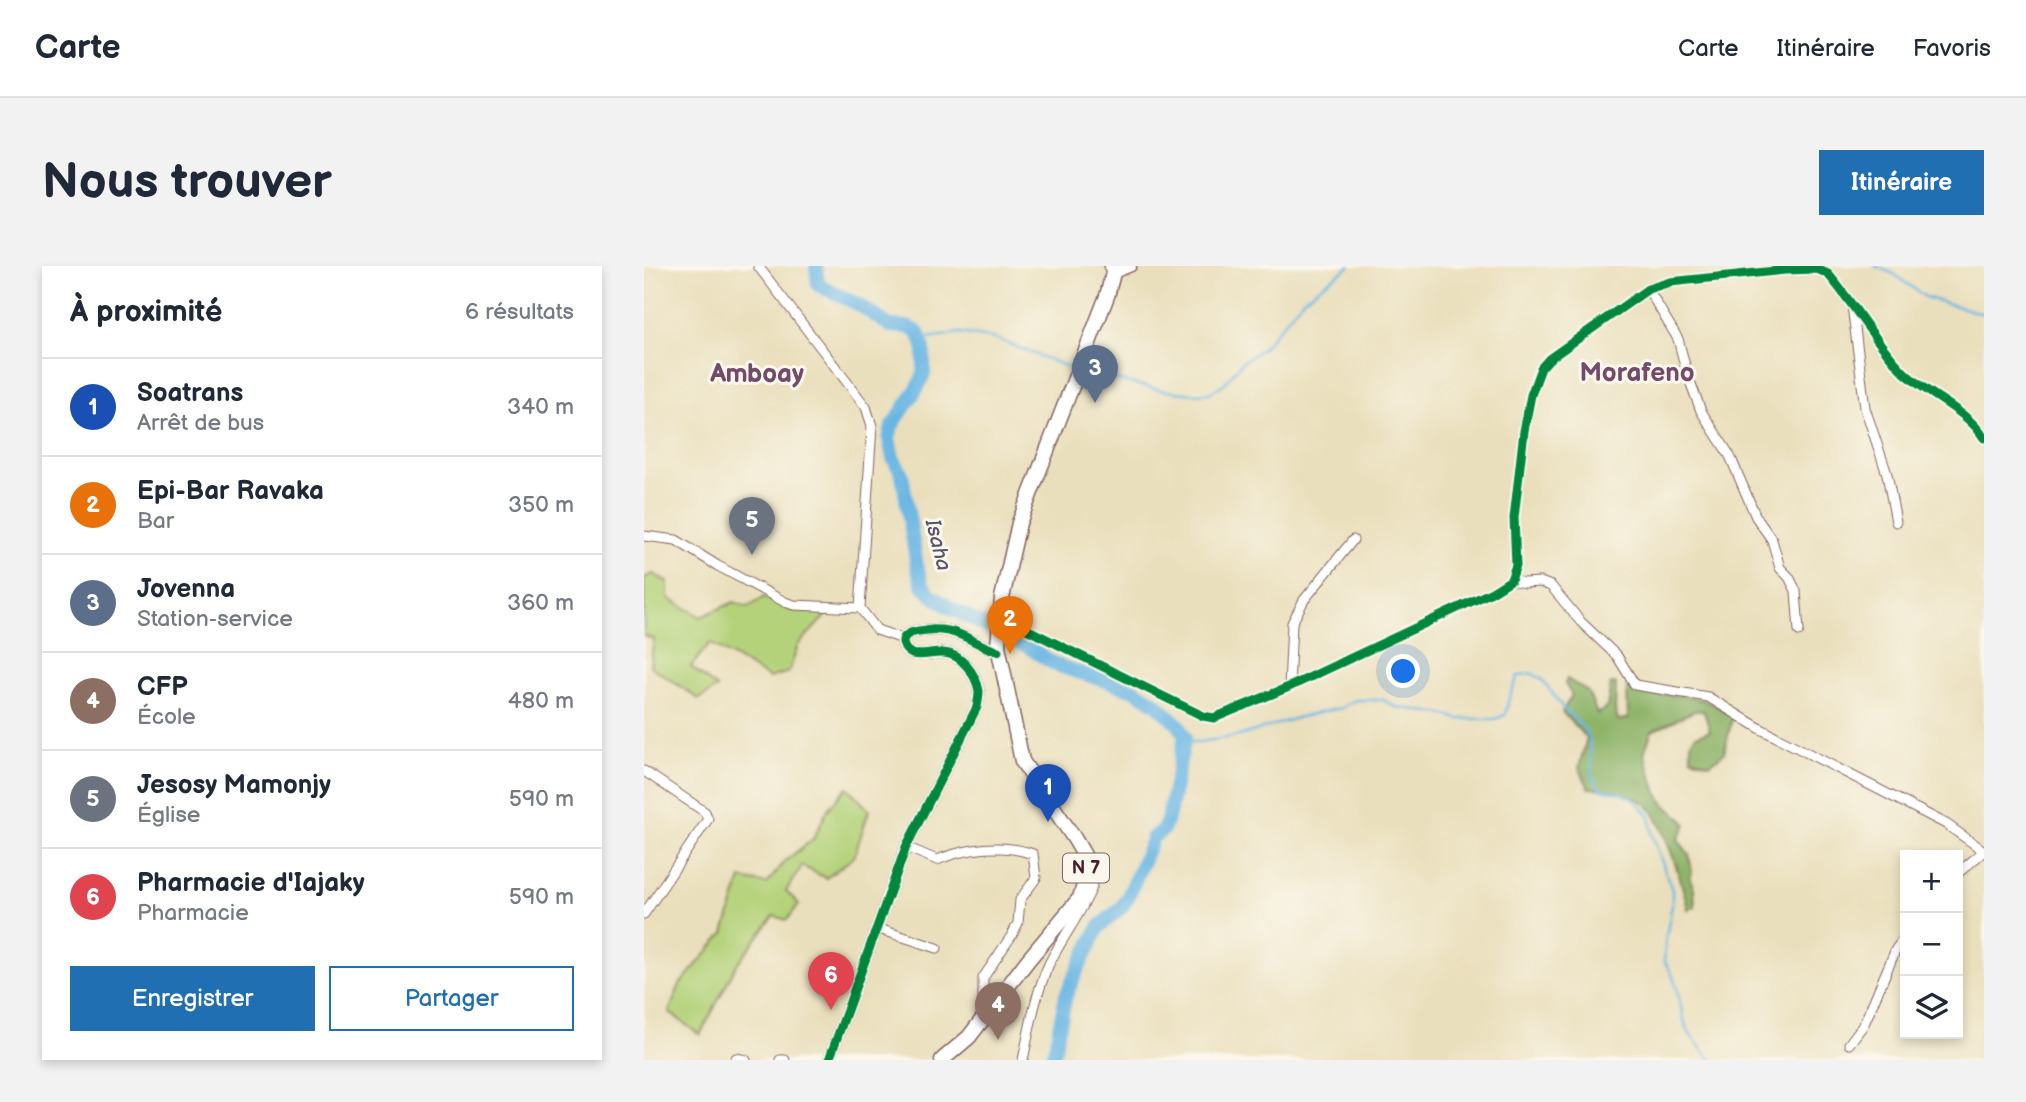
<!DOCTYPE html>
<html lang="fr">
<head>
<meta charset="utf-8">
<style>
	body { margin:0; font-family:"Balsamiq Sans",sans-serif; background:#f2f2f3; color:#1f2937 }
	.controls { position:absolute; right:21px; bottom:21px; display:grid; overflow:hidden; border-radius:0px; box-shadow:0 4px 10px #0003 }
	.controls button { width:63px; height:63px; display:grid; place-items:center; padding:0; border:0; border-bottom:2px solid #e0e1e3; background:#fff; color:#1f2937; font:35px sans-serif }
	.you { position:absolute; left:760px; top:406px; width:24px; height:24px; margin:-18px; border:5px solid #fff; border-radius:50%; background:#1a73e8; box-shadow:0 0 0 10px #1a73e833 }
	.badge { display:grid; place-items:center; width:46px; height:46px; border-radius:50%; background:#1f6fb2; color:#fff; font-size:23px; font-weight:700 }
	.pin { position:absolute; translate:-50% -58px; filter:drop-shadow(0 2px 4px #0008) }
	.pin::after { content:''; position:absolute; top:37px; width:24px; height:21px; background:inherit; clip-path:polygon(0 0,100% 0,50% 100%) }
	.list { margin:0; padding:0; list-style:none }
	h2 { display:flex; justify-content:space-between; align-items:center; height:91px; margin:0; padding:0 28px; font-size:30px }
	h2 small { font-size:23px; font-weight:400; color:#747a83 }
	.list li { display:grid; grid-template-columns:46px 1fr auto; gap:21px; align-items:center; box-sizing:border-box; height:98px; padding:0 28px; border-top:2px solid #e0e1e3 }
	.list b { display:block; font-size:26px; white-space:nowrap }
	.list p { margin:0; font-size:23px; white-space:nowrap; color:#747a83 }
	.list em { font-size:23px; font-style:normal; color:#747a83 }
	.actions { display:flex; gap:14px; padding:21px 28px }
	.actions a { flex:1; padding:16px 0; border:2px solid #1f6fb2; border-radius:0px; text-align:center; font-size:24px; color:#1f6fb2 }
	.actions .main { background:#1f6fb2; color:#fff }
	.icon { flex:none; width:38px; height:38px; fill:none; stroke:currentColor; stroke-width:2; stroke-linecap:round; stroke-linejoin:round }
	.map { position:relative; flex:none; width:1340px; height:794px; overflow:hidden; border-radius:0px }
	header { display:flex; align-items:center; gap:42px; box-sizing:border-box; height:98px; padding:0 35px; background:#fff; border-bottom:2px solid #e0e1e3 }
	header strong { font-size:33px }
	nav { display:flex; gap:38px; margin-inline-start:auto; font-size:24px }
	.intro { display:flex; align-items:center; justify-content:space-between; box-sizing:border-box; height:168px; padding:0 42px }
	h1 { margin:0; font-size:49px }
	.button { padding:18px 32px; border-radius:0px; background:#1f6fb2; color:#fff; font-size:24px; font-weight:700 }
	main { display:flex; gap:42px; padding:0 42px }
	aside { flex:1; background:#fff; border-radius:0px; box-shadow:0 4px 10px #0003 }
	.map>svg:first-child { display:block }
</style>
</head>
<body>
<header>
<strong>Carte</strong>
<nav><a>Carte</a><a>Itinéraire</a><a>Favoris</a></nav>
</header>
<div class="intro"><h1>Nous trouver</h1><a class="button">Itinéraire</a></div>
<main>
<aside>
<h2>À proximité<small>6 résultats</small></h2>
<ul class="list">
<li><span class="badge" style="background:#1a4fb4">1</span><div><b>Soatrans</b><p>Arrêt de bus</p></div><em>340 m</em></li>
<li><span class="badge" style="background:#e8710a">2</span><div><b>Epi-Bar Ravaka</b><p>Bar</p></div><em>350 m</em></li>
<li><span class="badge" style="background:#5c6f8a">3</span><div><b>Jovenna</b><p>Station-service</p></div><em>360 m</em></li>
<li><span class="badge" style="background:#8d6e63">4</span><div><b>CFP</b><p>École</p></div><em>480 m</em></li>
<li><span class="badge" style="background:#6b7280">5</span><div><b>Jesosy Mamonjy</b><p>Église</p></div><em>590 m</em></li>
<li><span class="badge" style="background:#e0444e">6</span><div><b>Pharmacie d'Iajaky</b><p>Pharmacie</p></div><em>590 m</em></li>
</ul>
<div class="actions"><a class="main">Enregistrer</a><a>Partager</a></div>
</aside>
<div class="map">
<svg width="1340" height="794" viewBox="0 0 1340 794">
	<rect width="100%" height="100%" fill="#fbf7ec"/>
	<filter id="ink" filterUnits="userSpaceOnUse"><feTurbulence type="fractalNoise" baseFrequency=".0143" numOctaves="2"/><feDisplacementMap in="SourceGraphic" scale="14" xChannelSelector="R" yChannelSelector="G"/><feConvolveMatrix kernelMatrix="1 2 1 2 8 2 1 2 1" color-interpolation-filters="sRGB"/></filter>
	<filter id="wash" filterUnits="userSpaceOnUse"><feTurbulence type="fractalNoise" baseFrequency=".00686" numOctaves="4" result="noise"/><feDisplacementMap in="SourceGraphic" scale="28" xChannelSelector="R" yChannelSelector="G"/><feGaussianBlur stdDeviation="1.57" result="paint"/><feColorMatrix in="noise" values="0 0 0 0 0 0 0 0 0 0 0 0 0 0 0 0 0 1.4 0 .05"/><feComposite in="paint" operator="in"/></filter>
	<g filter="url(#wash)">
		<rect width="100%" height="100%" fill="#eadfbc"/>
		<g fill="#b4d279" stroke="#7f7852" stroke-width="2">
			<path d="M 9,308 L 24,316 L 24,332 L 57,351 L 90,336 L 104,341 L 120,331 L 147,344 L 186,345 L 154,379 L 145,406 L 125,412 L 66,377 L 47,401 L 73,422 L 55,433 L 6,400 L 10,373 L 0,370 L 0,312 Z"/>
			<path d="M 203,521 L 225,544 L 210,591 L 182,612 L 158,600 L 142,625 L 155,638 L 143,654 L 130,650 L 93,698 L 56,769 L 25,746 L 36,718 L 80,667 L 97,613 L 123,618 L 140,596 L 169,573 L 184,543 Z"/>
		</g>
		<path fill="#8fb469" stroke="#6c6a4a" stroke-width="2" d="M 923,413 L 944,426 L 953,448 L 963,441 L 967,418 L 972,418 L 971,444 L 974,454 L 984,453 L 983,419 C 1000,434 1027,426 1048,431 C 1062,434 1077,442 1089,449 L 1080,487 L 1066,498 L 1047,492 L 1047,476 L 1051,470 L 1066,465 L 1060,445 L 1050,445 L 1008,465 L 1000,487 L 1013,527 L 1021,539 L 1036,551 L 1042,558 L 1034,574 L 1045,588 L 1048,607 L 1046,611 L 1050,623 L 1051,641 L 1044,643 C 1040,623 1018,549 1002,538 C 984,526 966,523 945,522 L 935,501 L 943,472 L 918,446 L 928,429 L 921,418 Z"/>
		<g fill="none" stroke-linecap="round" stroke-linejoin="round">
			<g stroke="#69b6e3" stroke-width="2.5">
				<path d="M 1231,0 L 1250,8 L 1281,31 L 1340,48"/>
				<path d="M 277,73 L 316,67 L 352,73 L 429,103"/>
				<path d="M 438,108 L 450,113 L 464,112 L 522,125 L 550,128 L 566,127 L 581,117 L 598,96 L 618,83 L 660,32 L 706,0"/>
				<path d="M 541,471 L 549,476 L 555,476 L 595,470 L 656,451 L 697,442 L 711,434 L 740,434 L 751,441 L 799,448 L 815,453 L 851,453 L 861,449 L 865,432 L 874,410 L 887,407 L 898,413 L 919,442 L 939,461 L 945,471 L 948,510 L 956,523 L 975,526 L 989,532 L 1006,550 L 1008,568 L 1028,624 L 1028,639 L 1022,671 L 1020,695 C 1035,714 1035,741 1043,763 C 1048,774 1060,784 1067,794"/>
			</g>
			<path stroke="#69b6e3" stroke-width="14" d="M 172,0 L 174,19 L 215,39 L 246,60 L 263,61 L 274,66 L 280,82 L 280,108 L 274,121 L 248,160 L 245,173 L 249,192 L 258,208 L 273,300 L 278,318 L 286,328 L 308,343 L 384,381 L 412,399 L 490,424 L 513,438 L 528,453 L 535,459 L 541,471 L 524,552 L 519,564 L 509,571 L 484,631 L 478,641 L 455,661 L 434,703 L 422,729 L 410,786 L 406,794"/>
		</g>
	</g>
	<g filter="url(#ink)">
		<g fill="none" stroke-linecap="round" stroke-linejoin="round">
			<g stroke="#82625e" stroke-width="11">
				<g id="minor">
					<path d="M 114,0 L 222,141 L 228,160 L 216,342 L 233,364 L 259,373"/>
					<path d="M 1004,23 L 1034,73 L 1043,107 L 1057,145 L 1086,190 L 1112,251 L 1128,274 L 1136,302 L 1145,311 L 1152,325 L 1155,365"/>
					<path d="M 1208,39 L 1221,142 L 1243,208 L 1252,256"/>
					<path d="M 0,270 L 32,274 L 74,300 L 141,336 L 150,339 L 216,342"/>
					<path d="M 867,314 L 880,317 L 896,316 L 907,320 L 937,356 L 973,390 L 991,419 L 1064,431 L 1117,463 L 1302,558 L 1340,585"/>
					<path d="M 356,350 L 559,450 L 570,452 L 645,421 L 848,326 L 867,314 L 872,299 L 870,252 L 880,165 L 887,129 L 897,102 L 905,93 L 1004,23 L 1026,16 L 1141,4 L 1173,3 L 1184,8 C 1210,38 1230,74 1257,103 C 1281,129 1322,142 1340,172"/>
					<path d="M 645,421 L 648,357 L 660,334 L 709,274"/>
					<path d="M 0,505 L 61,546 L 64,553 L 0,648"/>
					<path d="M 262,581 L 293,594 C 323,582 359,577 389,588 L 392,612 L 376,634 L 374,657 L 368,669 L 339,712 L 339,732 L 346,742"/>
					<path d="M 1314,607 L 1340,585"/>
					<path d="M 232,662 L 293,682"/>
					<path d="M 1205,778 L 1220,758 L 1252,683 L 1261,671"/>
					<path d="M 92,792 L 102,794"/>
					<path d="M 136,794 L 141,794"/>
					<path d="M 379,794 C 386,761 391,729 405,698 C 418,672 437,648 448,621 L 444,611"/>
				</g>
			</g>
			<g stroke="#82625e" stroke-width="13">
				<g id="tertiary">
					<path d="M 469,7 L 487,0"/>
					<path d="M 185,794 L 262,581 L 333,441 C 334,436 335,430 335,425 C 332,408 317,388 300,387 C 290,386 278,391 268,388 C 264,386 261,384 260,380 C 252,362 293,363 304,365 C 322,368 336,381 354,385"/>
				</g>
			</g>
			<g stroke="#82625e" stroke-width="17">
				<path id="primary" d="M 298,794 L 325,771 L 384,694 L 436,632 L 443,609 L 440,589 L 430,572 L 378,495 L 354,380 L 358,332 L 375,257 L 463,30 L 469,7 L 468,0"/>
			</g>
			<use href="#minor" stroke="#fff" stroke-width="9"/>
			<use href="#tertiary" stroke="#fff" stroke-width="10"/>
			<use href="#primary" stroke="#fff" stroke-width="14"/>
			<g stroke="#fbf7ec" stroke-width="13">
				<g id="cycleway">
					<path d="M 356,350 L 559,450 L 570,452 L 645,421 L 848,326 L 867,314 L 872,299 L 870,252 L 880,165 L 887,129 L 897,102 L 905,93 L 1004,23 L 1026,16 L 1141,4 L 1173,3 L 1184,8 C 1210,38 1230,74 1257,103 C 1281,129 1322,142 1340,172"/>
					<path d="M 185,794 L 262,581 L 333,441 C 334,436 335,430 335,425 C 332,408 317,388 300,387 C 290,386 278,391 268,388 C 264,386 261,384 260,380 C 252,362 293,363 304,365 C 322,368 336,381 354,385"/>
				</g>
			</g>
			<use href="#cycleway" stroke="#00873e" stroke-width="9"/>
		</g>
	</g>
	<g text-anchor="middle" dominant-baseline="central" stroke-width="6" stroke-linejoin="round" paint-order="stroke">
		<rect fill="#fbf7ec" stroke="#7f6065" stroke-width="2" x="419" y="587.5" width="46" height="29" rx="5"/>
		<g font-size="18" font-weight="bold" fill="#4a1f2b">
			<text x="442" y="602">N 7</text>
		</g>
		<g font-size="21" font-style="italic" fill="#55546b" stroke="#fbf7ec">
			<text transform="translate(294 279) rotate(76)">Isaha</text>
		</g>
		<g font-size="26" font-weight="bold" fill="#734a69" stroke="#fbf7ec">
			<text x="993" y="107">Morafeno</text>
			<text x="113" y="108">Amboay</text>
		</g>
	</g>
</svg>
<div class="controls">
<button>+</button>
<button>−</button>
<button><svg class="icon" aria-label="layers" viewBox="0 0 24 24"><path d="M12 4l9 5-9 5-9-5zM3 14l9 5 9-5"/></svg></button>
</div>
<div class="you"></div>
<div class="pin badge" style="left:404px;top:556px;background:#1a4fb4">1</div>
<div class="pin badge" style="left:366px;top:388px;background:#e8710a">2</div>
<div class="pin badge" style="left:451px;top:137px;background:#5c6f8a">3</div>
<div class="pin badge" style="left:354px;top:774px;background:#8d6e63">4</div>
<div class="pin badge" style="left:108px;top:289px;background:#6b7280">5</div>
<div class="pin badge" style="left:187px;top:744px;background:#e0444e">6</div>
</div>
</main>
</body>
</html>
